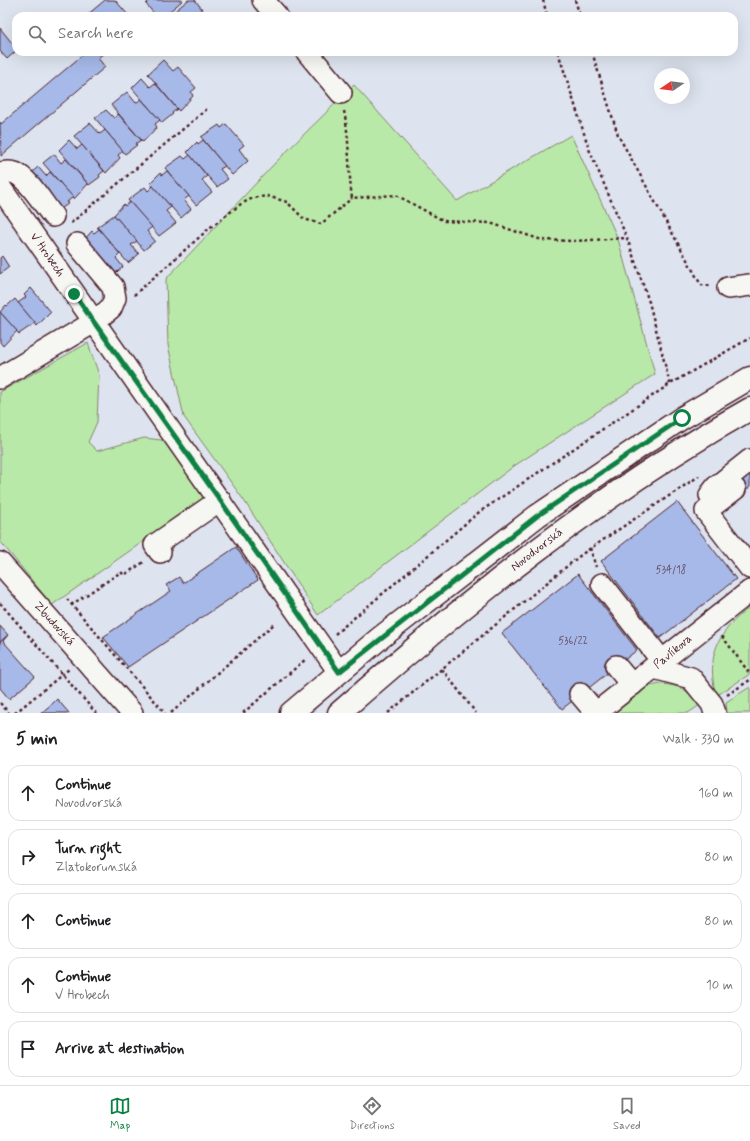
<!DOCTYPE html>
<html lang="en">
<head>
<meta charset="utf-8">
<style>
	body { margin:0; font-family:Mynerve,sans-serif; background:#f2f2f2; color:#202124 }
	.compass { position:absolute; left:654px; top:68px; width:36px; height:36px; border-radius:50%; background:#fff; box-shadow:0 4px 16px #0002; rotate:257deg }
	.stop { position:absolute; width:12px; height:12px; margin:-9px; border:3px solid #0b8043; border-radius:50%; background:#fff }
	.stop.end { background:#0b8043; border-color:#fff; box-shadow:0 1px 4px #0008 }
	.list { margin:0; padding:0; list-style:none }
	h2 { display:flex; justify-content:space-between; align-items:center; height:52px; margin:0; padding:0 16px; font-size:17px }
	h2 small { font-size:13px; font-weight:400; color:#757577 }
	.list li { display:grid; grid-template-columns:26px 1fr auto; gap:12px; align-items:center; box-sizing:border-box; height:56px; margin:0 8px 8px; padding:0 8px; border:1px solid #e0e0e0; border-radius:12px }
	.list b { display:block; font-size:15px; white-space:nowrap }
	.list p { margin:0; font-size:13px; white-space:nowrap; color:#757577 }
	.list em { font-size:13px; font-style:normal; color:#757577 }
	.icon { flex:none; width:22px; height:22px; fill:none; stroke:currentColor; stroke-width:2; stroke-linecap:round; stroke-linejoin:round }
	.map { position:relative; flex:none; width:750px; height:713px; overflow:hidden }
	.search { position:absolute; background:#fff; box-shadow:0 4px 16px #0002; left:12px; right:12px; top:12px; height:44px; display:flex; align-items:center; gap:10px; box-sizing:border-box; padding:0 14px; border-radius:12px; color:#757577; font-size:15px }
	.sheet { height:372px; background:#fff }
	nav { display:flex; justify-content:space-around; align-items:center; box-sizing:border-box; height:56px; border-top:1px solid #e0e0e0; background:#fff; font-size:11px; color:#757577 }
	nav a { display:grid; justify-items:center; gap:2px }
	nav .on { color:#0b8043 }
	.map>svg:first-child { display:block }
</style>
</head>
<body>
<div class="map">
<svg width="750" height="713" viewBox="0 0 750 713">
	<rect width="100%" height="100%" fill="#dee4ef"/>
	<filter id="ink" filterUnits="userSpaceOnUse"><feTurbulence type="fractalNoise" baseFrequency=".025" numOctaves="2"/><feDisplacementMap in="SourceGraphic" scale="8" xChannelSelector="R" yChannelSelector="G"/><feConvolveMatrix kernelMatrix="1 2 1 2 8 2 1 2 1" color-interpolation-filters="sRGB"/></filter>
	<g filter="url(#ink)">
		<g fill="#b9e9a8" stroke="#82846a">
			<path d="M 354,85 L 457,201 L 571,135 L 618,239 L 655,374 L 514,466 L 318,615 L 243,499 L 184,417 L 168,345 L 166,279 L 276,162 Z"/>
			<path d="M 88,343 L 99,375 L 97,422 L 88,442 L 97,451 L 144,438 L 170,441 L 210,495 L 52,605 L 0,541 L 0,392 Z"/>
			<path d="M 750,607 L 750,674 L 716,696 C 706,656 717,632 750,607 Z"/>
			<path d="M 661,684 C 679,685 690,691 700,705 L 688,713 L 615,713 L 649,686 Z"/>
			<path d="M 750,687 L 750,713 L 727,713 L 726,702 Z"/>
		</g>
		<g fill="#a6b9e8" stroke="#4a1f2b">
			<path d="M 105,0 L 115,0 L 129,16 L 86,16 Z"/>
			<path d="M 150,0 L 183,0 L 164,16 L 156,16 L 146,4 Z"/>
			<path d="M 188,0 L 195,0 L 202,9 L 193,16 L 169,16 Z"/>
			<path d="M 0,28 L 16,48 L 16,51 L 7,59 L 0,51 Z"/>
			<path d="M 86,52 L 105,52 L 98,58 L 105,67 L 1,156 L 0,122 L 1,124 Z"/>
			<path d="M 163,60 L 173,71 L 178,67 L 196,88 L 191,92 L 193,96 L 179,111 L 148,74 Z"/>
			<path d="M 142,78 L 150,87 L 155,83 L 177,109 L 172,113 L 173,114 L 162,123 L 132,88 Z"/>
			<path d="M 127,92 L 136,103 L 141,99 L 160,120 L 155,124 L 157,127 L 143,142 L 111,105 Z"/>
			<path d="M 106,110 L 114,118 L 118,114 L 141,140 L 135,144 L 137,145 L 125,154 L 95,118 Z"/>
			<path d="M 90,123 L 100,134 L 105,130 L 123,151 L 118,155 L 120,158 L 106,173 L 74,136 Z"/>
			<path d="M 226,124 L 244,145 L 239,149 L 248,161 L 232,175 L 201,137 L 219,125 L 221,128 Z"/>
			<path d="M 69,140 L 77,149 L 82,145 L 104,171 L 99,175 L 100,177 L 89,185 L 59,150 Z"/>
			<path d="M 203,140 L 225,166 L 220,169 L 228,179 L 217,187 L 187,152 L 197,142 L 198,144 Z"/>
			<path d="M 54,154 L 61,163 L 66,159 L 88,184 L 74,199 L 43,163 Z"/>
			<path d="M 190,155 L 207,176 L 202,180 L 212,192 L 196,205 L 165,168 L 182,156 L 185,159 Z"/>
			<path d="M 38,167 L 46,176 L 50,172 L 73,197 L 67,202 L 69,203 L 57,212 L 27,177 Z"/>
			<path d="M 167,171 L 189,196 L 184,200 L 191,209 L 181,218 L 150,183 L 160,173 L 162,175 Z"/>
			<path d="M 153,186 L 171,207 L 166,211 L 176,223 L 159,236 L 128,200 L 145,187 L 148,191 Z"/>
			<path d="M 130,202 L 152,227 L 147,231 L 155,241 L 144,250 L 114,215 L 124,204 L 125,206 Z"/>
			<path d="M 114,215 L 137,241 L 131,245 L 139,254 L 128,263 L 97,227 Z"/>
			<path d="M 99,229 L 120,254 L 116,258 L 123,267 L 112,276 L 83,241 L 92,231 L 94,233 Z"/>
			<path d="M 2,256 L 9,267 L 0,274 L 0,258 Z"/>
			<path d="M 31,288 L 51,312 L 37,326 L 18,303 L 26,297 L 24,295 Z"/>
			<path d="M 15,299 L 35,323 L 19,334 L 0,312 L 6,305 L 7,306 Z"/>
			<path d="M 0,312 L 17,331 L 3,346 L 0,342 Z"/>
			<path d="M 750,467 L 750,487 L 740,495 L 730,482 Z"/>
			<path d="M 677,502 L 736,579 L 660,638 L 601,561 Z"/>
			<path d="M 236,547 L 258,580 L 128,667 L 103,637 L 171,591 L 166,585 L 179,577 L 183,583 Z"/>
			<path d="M 578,574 L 637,650 L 562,709 L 502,633 Z"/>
			<path d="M 0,626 L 8,635 L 0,642 Z"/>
			<path d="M 8,635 L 3,641 L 35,677 L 9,699 L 0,688 L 0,642 Z"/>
			<path d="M 57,699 L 69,713 L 41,713 L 53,703 Z"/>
		</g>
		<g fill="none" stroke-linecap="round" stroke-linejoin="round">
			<g stroke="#4a1f2b" stroke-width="24">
				<g id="minor">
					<path d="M 263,0 L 277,16"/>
					<path d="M 307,52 L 341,93"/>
					<path d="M 0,173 C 6,172 10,171 15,173 C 28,178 44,205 53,216"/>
					<path d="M 0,187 L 339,672"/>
					<path d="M 728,288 L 750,285"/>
					<path d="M 0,378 L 94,322 L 111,308 L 115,298 L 113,287 L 77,244"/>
					<path d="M 735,489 L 706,511 L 750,568"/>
					<path d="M 710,495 L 716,487 L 750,460"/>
					<path d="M 160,552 L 155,545 L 220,500"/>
					<path d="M 0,563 L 132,713"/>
					<path d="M 602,584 L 662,661"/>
					<path d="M 616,666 L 632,685"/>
					<path d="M 654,668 L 691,678 L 712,704 L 715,713"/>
					<path d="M 580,694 L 596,713"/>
					<path d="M 596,713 L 750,591"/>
				</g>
			</g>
			<g stroke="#4a1f2b" stroke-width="25">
				<g id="major">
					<path d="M 291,713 L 380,638 L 537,516 L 682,418 L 750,378"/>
					<path d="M 339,713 C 467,601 601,493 750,409"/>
				</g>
			</g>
			<g stroke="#4a1f2b" stroke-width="2.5" stroke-dasharray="3 3" stroke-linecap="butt">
				<path d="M 543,0 L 547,16"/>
				<path d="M 575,0 L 580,16"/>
				<path d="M 558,52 L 589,149 L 627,238 L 649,302 L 670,384"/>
				<path d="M 592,52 L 618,135 L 701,285 L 710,286"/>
				<path d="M 344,111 C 350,140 348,169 352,198 L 396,195 L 444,221 L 490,223 L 542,240 L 573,241 L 627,238"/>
				<path d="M 71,223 L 207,109"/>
				<path d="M 134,295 L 212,226 L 241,204 L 253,198 L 267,196 L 287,202 L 304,219 L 321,224 L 352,198"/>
				<path d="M 590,548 L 596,567"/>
				<path d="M 67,599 L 165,713"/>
				<path d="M 0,603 L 96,713"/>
				<path d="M 71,605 L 121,572 L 124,575 L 144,562"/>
				<path d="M 335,634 L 478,513 L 670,384 L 750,338"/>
				<path d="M 722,636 L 750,674"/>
				<path d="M 442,669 L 476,713"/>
				<path d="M 727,695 L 750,680"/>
				<path d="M 0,703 L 9,713"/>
				<path d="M 15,713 L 69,669"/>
				<path d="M 171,713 L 274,624"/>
				<path d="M 243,713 L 306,659"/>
				<path d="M 388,713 L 582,554 L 699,476"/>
			</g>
			<use href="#minor" stroke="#f6f6f2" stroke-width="21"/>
			<use href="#major" stroke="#f6f6f2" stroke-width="22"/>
		</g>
	</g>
	<g fill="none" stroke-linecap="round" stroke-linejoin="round" filter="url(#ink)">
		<path stroke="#0b8043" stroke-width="5" d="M 74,294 L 220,500 L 339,672 L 537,516 L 682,418"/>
	</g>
	<g text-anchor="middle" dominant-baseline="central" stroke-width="3.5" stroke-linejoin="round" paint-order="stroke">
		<g font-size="10" fill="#61465a">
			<text x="671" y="570">534/18</text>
			<text x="573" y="641">536/22</text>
		</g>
		<g font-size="12" fill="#4a1f2b" stroke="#f6f6f2">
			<text transform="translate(47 255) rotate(55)">V Hrobech</text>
			<text transform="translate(537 550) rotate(-38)">Novodvorská</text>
			<text transform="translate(54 624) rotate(48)">Zbudovská</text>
			<text transform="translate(673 652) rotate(-40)">Pavlíkova</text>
		</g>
	</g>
</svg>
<svg class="compass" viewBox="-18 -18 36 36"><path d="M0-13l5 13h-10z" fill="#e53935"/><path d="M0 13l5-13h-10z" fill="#757577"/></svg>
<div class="stop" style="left:682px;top:418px"></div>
<div class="stop end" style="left:74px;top:294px"></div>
<div class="search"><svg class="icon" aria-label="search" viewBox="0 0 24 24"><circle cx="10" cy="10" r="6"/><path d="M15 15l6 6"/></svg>Search here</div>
</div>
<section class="sheet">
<h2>5 min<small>Walk · 330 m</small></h2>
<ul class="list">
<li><svg class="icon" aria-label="ahead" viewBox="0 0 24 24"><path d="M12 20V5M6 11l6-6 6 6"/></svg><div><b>Continue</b><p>Novodvorská</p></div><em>160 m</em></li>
<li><svg class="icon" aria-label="right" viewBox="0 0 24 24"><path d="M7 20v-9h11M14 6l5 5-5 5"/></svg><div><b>Turn right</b><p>Zlatokorunská</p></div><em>80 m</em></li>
<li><svg class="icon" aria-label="ahead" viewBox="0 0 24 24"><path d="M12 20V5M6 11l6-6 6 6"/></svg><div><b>Continue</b></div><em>80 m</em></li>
<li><svg class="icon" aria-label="ahead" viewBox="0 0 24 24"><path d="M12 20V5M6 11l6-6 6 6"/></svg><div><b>Continue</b><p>V Hrobech</p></div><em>10 m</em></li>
<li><svg class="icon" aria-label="arrive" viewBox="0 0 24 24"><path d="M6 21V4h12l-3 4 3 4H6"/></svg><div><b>Arrive at destination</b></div></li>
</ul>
</section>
<nav>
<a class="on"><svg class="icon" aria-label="map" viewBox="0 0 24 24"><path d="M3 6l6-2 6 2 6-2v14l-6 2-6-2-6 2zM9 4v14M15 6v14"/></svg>Map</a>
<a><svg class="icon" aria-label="directions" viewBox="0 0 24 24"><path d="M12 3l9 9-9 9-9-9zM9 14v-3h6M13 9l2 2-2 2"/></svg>Directions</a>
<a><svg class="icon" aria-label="saved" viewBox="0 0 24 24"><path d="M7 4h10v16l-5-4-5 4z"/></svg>Saved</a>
</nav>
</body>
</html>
